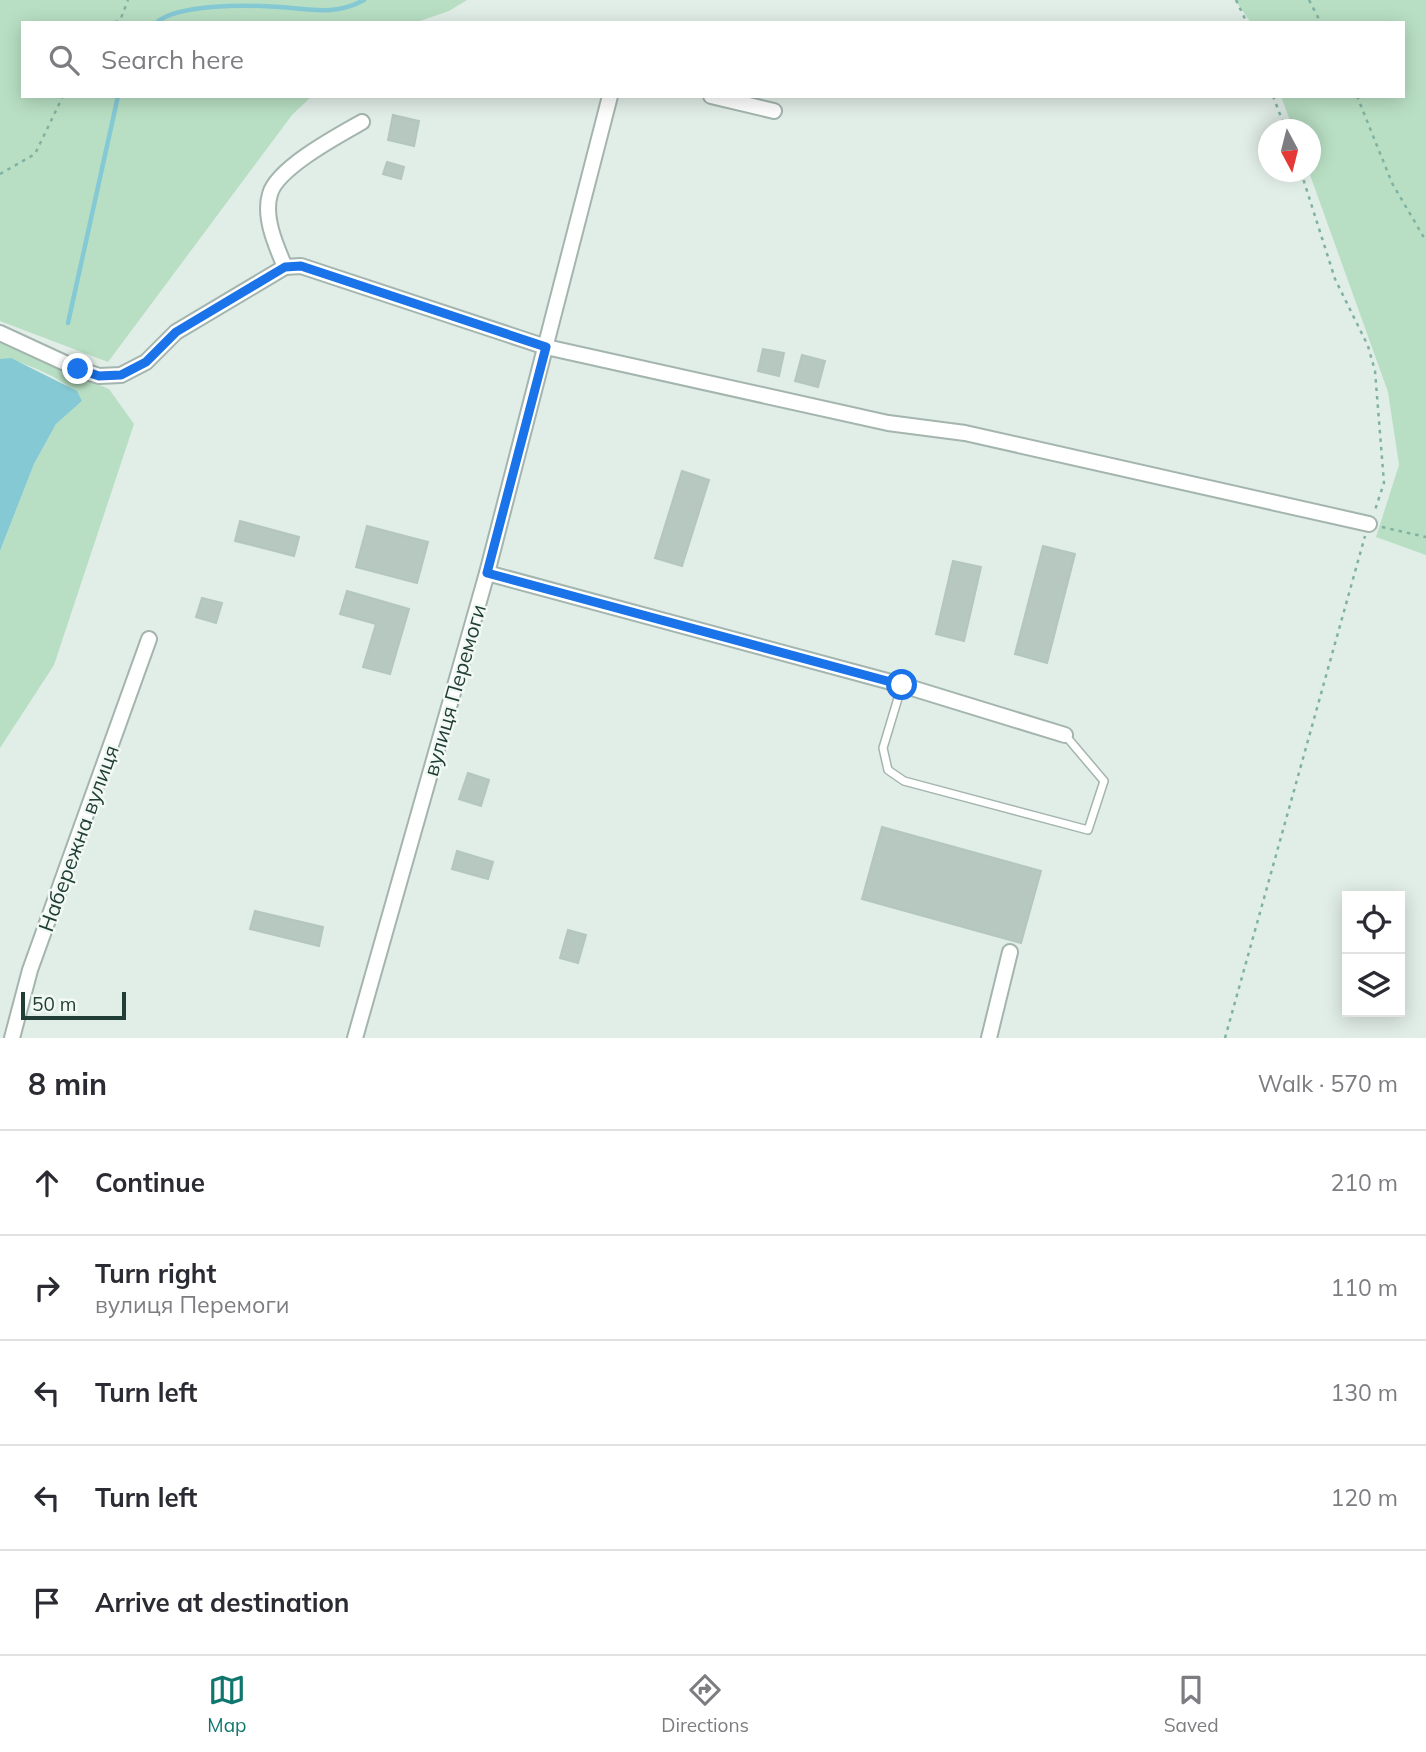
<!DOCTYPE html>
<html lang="en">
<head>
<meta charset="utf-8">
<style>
	body { margin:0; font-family:Mulish,sans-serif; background:#f2f2f3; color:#2b2b33 }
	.controls { position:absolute; right:21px; bottom:21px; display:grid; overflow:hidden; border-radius:0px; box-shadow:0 4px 18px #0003 }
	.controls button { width:63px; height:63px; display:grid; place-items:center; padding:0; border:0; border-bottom:2px solid #e1e1e2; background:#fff; color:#2b2b33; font:35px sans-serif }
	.compass { position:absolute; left:1258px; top:119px; width:63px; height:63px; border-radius:50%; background:#fff; box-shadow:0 4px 18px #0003; rotate:173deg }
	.scale { position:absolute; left:21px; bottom:18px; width:105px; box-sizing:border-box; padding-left:7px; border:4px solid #203e36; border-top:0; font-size:19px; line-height:24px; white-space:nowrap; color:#203e36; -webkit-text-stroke:5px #f2f9f5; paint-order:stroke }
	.stop { position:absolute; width:21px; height:21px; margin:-16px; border:5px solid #1a73e8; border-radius:50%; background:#fff }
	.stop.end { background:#1a73e8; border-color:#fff; box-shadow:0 2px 7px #0008 }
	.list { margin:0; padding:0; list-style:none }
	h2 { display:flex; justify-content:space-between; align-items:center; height:91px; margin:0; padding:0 28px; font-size:30px }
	h2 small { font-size:23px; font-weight:400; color:#7c7c81 }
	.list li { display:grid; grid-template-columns:46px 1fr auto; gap:21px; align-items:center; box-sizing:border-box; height:105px; padding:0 28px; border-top:2px solid #e1e1e2 }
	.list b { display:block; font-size:26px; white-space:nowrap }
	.list p { margin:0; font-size:23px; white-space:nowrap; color:#7c7c81 }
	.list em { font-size:23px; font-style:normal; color:#7c7c81 }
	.icon { flex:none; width:38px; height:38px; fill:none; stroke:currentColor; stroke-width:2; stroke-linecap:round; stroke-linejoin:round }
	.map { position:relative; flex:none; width:1426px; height:1038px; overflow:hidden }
	.search { position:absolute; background:#fff; box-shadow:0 4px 18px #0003; left:21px; right:21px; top:21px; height:77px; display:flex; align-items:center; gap:18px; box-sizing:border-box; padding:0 24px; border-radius:0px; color:#7c7c81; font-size:26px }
	.sheet { height:616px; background:#fff }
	nav { display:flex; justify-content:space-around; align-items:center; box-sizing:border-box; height:98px; border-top:2px solid #e1e1e2; background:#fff; font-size:19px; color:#7c7c81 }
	nav a { display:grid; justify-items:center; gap:4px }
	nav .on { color:#0f766e }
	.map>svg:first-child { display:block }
</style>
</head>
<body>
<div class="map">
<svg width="1426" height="1038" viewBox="0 0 1426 1038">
	<rect width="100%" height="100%" fill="#e1ede7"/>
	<g fill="#b8dfc3">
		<path d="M 0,0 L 467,0 L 449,11 L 414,23 L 23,23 L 23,96 L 312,96 L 292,115 L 108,362 L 0,321 Z"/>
		<path d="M 1235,0 L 1426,0 L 1426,555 L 1376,537 L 1399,465 L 1388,392 L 1309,172 L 1310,130 L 1293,129 L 1281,96 L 1403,96 L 1403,23 L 1251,23 Z"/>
		<path d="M 0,342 L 109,389 L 134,424 L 54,665 L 0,748 L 0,551 L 34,464 L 56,424 L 82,401 C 74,383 20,358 0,359 Z"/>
	</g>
	<path fill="#85c9d5" d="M 11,358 L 77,391 L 82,401 L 56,424 L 34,464 L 0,551 L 0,359 Z"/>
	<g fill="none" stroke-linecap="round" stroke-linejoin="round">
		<g stroke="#85c9d5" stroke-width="4.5">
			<path d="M 156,23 C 178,3 250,5 279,7 C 311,9 335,16 364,0"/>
			<path d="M 68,323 L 118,96"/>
		</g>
	</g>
	<g fill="#b6c8c0" stroke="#b3c7be" stroke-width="2">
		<path d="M 393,115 L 419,121 L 414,146 L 388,140 Z"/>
		<path d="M 387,162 L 404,167 L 401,179 L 383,174 Z"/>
		<path d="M 763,349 L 784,353 L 779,376 L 758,371 Z"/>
		<path d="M 802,355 L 825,361 L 818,387 L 795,381 Z"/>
		<path d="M 682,471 L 709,480 L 682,566 L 655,558 Z"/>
		<path d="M 240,521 L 299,537 L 294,556 L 235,541 Z"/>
		<path d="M 367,526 L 428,542 L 417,583 L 356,567 Z"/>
		<path d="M 1043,546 L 1075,554 L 1047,663 L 1015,654 Z"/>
		<path d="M 953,561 L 981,567 L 964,641 L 936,634 Z"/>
		<path d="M 347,591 L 409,609 L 390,674 L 363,667 L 376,624 L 340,614 Z"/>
		<path d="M 202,598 L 222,603 L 216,623 L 196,617 Z"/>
		<path d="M 468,773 L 489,780 L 481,806 L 459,799 Z"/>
		<path d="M 882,827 L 1041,871 L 1021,943 L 862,899 Z"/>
		<path d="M 457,851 L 493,862 L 488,879 L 452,869 Z"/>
		<path d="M 255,911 L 323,927 L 319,946 L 250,929 Z"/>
		<path d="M 568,930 L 586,935 L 578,963 L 560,958 Z"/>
	</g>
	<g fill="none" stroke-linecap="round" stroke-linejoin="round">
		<g stroke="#a3b5ae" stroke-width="10">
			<path id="service" d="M 902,685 L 883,748 L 888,770 L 904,781 L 1088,830 L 1104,781 L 1065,735"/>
		</g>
		<g stroke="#a3b5ae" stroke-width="18">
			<g id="minor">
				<path d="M 711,96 L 774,111"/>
				<path d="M 285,267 C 276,246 263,217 270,194 C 277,168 339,135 362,122"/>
				<path d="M 0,333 L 78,369 L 99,376 L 121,375 L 146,362 L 176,332 L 285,267 L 301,266 L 546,347 L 888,423 L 965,433 L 1369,524"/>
				<path d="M 487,573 L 902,685 L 1065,735"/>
				<path d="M 12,1038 L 30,970 L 149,639"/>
				<path d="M 355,1038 L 487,573 L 610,96"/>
				<path d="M 989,1038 L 1010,952"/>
			</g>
		</g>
		<g stroke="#7fb2a2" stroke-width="2.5" stroke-dasharray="3.5 5" stroke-linecap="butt">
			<path d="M 1236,0 L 1247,23"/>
			<path d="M 1309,0 L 1321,23"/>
			<path d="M 115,23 L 121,18 L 128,0"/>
			<path d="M 1273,96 L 1286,130"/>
			<path d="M 1357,96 L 1392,183 L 1426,241"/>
			<path d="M 1301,172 L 1335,279 L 1368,346 L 1375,371 L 1384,483 L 1374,513"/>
			<path d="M 0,174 L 35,154 L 63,96"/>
			<path d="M 1382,527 L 1426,537"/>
			<path d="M 1225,1038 L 1365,536"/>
		</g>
		<use href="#service" stroke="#fff" stroke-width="7"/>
		<use href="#minor" stroke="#fff" stroke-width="14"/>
	</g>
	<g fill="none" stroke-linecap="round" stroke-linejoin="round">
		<path stroke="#1a73e8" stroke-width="9" d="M 78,369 L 99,376 L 121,375 L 146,362 L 176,332 L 285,267 L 301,266 L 546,347 L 487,573 L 902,685"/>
	</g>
	<g text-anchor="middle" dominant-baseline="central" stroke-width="5" stroke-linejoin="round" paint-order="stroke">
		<g font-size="21" fill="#203e36" stroke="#f2f9f5">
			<text transform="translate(454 690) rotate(-74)">вулиця Перемоги</text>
			<text transform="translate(78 838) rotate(-70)">Набережна вулиця</text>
		</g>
	</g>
</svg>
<div class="controls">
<button><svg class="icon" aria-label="locate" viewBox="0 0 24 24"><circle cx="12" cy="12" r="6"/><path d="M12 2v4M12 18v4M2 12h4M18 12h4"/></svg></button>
<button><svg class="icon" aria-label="layers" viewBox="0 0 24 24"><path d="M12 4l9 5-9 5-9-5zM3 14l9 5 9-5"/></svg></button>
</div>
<svg class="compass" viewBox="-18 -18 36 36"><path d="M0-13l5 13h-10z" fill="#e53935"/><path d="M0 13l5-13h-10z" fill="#7c7c81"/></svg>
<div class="scale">50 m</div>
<div class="stop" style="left:902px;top:685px"></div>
<div class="stop end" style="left:78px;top:369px"></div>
<div class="search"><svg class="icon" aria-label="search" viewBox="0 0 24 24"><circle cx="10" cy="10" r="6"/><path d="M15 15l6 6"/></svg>Search here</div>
</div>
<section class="sheet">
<h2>8 min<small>Walk · 570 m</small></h2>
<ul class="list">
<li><svg class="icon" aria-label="ahead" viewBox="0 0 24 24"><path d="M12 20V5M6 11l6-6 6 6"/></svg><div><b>Continue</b></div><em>210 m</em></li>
<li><svg class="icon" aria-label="right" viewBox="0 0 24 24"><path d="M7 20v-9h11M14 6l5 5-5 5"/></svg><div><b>Turn right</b><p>вулиця Перемоги</p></div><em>110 m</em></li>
<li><svg class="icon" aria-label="left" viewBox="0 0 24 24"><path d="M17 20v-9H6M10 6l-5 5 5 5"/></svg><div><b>Turn left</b></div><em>130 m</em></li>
<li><svg class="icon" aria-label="left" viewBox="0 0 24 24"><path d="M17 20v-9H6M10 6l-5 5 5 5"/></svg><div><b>Turn left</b></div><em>120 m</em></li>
<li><svg class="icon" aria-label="arrive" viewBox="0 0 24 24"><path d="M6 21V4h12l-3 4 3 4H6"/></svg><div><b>Arrive at destination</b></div></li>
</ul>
</section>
<nav>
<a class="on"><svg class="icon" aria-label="map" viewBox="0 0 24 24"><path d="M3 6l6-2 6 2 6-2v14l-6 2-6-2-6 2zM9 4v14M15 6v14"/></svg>Map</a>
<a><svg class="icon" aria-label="directions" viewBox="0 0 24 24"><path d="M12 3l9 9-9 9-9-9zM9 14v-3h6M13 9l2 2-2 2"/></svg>Directions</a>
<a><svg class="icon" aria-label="saved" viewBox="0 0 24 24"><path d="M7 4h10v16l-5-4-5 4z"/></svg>Saved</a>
</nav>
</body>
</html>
